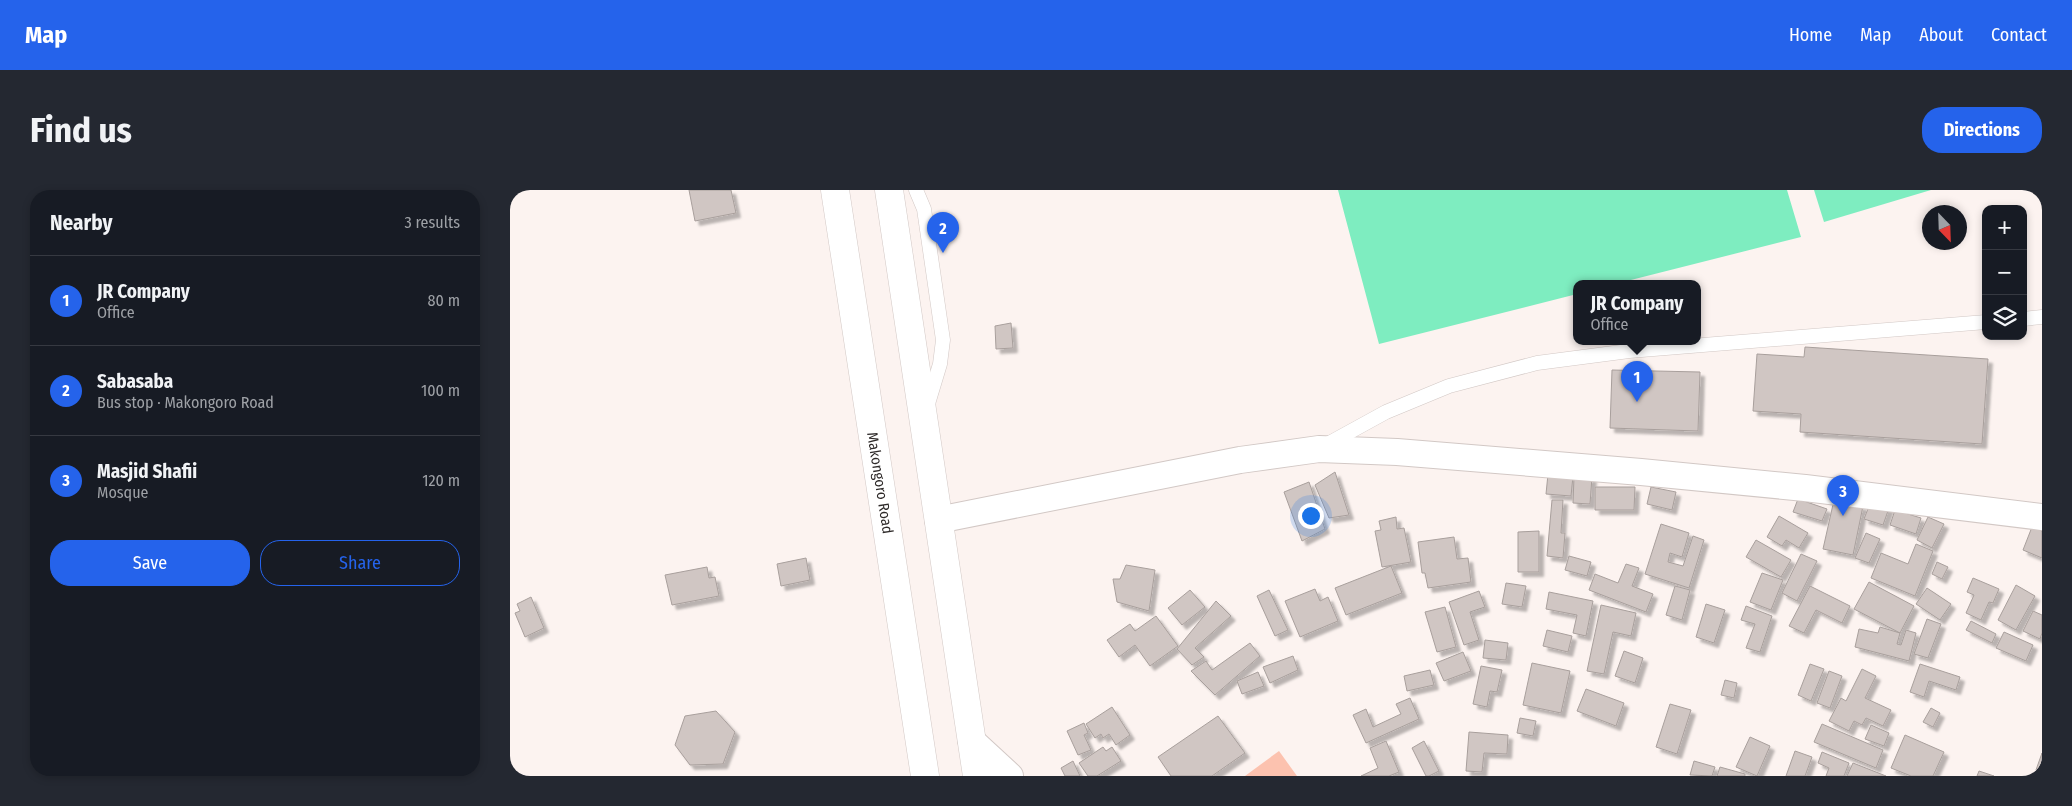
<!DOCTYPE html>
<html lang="en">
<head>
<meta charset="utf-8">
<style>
	body { margin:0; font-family:"Fira Sans Condensed",sans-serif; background:#242831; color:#f1f3f6 }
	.controls { position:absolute; right:15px; top:15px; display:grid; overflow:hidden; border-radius:10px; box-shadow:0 2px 8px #0003 }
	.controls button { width:45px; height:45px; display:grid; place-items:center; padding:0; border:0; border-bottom:1px solid #363941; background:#171b24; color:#f1f3f6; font:25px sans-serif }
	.compass { position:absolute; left:1412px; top:15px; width:45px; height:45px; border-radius:50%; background:#171b24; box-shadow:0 2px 8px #0003; rotate:157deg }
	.you { position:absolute; left:800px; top:325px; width:18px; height:18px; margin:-12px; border:4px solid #fff; border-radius:50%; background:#1a73e8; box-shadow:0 0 0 8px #1a73e833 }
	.badge { display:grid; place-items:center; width:32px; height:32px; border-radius:50%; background:#2563eb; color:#fff; font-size:16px; font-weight:700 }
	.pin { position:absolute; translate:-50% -41px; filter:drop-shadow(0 1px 2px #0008) }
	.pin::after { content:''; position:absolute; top:26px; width:18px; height:15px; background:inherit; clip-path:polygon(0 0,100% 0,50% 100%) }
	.popup { position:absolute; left:1063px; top:90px; width:128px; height:65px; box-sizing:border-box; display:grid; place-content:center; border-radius:10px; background:#171b24; filter:drop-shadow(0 1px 4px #0005); font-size:16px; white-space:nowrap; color:#9ea1a6 }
	.popup b { font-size:19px; color:#f1f3f6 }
	.popup::after { content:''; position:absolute; left:50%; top:100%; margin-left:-10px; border:10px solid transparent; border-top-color:#171b24 }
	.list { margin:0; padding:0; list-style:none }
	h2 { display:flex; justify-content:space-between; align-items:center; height:65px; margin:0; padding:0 20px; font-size:21px }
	h2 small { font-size:16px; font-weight:400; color:#9ea1a6 }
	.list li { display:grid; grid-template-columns:32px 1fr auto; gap:15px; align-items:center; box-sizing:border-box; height:90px; padding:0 20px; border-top:1px solid #363941 }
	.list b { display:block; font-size:19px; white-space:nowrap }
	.list p { margin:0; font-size:16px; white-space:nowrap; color:#9ea1a6 }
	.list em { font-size:16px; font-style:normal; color:#9ea1a6 }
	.actions { display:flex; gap:10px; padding:15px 20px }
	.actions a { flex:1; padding:11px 0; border:1px solid #2563eb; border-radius:20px; text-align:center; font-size:18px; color:#2563eb }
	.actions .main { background:#2563eb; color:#fff }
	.icon { flex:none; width:28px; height:28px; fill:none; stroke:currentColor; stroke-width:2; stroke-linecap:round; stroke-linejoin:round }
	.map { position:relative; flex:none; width:1532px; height:586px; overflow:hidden; border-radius:20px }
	header { display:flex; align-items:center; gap:30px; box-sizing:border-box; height:70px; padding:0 25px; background:#2563eb; color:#fff }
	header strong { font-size:24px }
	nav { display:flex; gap:28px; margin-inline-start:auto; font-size:18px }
	.intro { display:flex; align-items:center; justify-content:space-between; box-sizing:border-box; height:120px; padding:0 30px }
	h1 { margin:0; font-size:35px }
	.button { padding:12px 22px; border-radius:20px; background:#2563eb; color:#fff; font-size:18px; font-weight:700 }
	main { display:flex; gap:30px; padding:0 30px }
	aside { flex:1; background:#171b24; border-radius:20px; box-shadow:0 2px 8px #0003 }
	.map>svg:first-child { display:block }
</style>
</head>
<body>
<header>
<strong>Map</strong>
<nav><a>Home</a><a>Map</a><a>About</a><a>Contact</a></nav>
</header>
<div class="intro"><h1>Find us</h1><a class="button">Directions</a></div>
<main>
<aside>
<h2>Nearby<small>3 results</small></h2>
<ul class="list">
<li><span class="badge">1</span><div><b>JR Company</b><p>Office</p></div><em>80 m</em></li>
<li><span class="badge">2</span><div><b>Sabasaba</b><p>Bus stop · Makongoro Road</p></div><em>100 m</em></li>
<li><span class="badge">3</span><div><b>Masjid Shafii</b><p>Mosque</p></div><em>120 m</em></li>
</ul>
<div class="actions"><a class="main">Save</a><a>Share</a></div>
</aside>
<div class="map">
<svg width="1532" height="586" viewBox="0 0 1532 586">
	<defs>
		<filter id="shadow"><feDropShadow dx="4.5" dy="4.5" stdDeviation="1" flood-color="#0004"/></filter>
	</defs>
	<rect width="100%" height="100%" fill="#fcf3f0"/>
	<path fill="#fcc2af" d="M 769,561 L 787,586 L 735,586 Z"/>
	<g fill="#7eedc0">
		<path d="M 828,0 L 1277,0 L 1291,47 L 1109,93 L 1067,93 L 1067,104 L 869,154 Z"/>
		<path d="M 1304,0 L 1421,0 L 1314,32 Z"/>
	</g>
	<g fill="#d0c6c3" stroke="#a89f9c" filter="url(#shadow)">
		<path d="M 179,0 L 221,0 L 226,23 L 185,31 Z"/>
		<path d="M 501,133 L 503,158 L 486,159 L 485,136 Z"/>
		<path d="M 1295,157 L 1478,169 L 1472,254 L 1290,242 L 1291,224 L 1243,221 L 1247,164 L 1294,167 Z"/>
		<path d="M 1102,180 L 1190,182 L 1188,241 L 1100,238 Z"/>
		<path d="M 825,282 L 839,325 L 819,328 L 805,295 Z"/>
		<path d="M 1038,284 L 1063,286 L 1061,306 L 1036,304 Z"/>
		<path d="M 1064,287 L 1082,287 L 1080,314 L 1063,313 Z"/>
		<path d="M 799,292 L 815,339 L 792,351 L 774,302 Z"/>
		<path d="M 1085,297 L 1125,297 L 1124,320 L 1085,320 Z"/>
		<path d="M 1141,297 L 1166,302 L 1162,320 L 1137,314 Z"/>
		<path d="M 1288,309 L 1317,319 L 1312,331 L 1283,322 Z"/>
		<path d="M 1042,310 L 1053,310 L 1051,343 L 1055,343 L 1053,368 L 1037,366 Z"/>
		<path d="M 1324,310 L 1353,316 L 1343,365 L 1313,359 Z"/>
		<path d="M 1361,311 L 1379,318 L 1373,335 L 1354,329 Z"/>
		<path d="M 1385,320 L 1411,328 L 1406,344 L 1380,335 Z"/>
		<path d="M 1269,326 L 1298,343 L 1289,358 L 1276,350 L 1272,356 L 1257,347 Z"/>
		<path d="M 886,327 L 887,339 L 894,338 L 901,372 L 872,377 L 865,341 L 871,340 L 869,331 Z"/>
		<path d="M 1418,327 L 1434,334 L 1422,358 L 1407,350 Z"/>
		<path d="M 1151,334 L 1179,343 L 1172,367 L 1160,363 L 1158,372 L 1173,376 L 1183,346 L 1194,350 L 1179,398 L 1135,384 Z"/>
		<path d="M 1522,337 L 1532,341 L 1532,368 L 1513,360 Z"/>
		<path d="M 1029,341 L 1029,382 L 1008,382 L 1008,342 Z"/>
		<path d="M 1356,343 L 1370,349 L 1359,373 L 1345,368 Z"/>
		<path d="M 944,347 L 947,369 L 958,368 L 961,392 L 918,398 L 915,383 L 912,383 L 908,352 Z"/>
		<path d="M 1246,350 L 1281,370 L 1271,387 L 1236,367 Z"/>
		<path d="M 1406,354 L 1423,361 L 1405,406 L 1361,388 L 1371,363 L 1398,374 Z"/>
		<path d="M 1291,364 L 1307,371 L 1287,411 L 1272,403 Z"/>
		<path d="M 1059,366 L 1081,372 L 1077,386 L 1055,380 Z"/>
		<path d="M 296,368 L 300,390 L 271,396 L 267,374 Z"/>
		<path d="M 1427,372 L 1438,377 L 1432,389 L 1422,384 Z"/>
		<path d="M 1116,374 L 1129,378 L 1122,396 L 1143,404 L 1136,422 L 1079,400 L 1085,384 L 1108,393 Z"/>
		<path d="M 616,375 L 645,380 L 639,421 L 607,412 L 603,389 L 610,389 Z"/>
		<path d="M 881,376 L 892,403 L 836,425 L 825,398 Z"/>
		<path d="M 197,377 L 199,388 L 205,387 L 209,406 L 162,415 L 155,385 Z"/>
		<path d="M 1252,383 L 1273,390 L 1261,420 L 1240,412 Z"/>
		<path d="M 1463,388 L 1489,399 L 1483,413 L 1479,412 L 1471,430 L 1456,423 L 1464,405 L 1457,402 Z"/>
		<path d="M 1359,392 L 1404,416 L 1390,443 L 1344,419 Z"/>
		<path d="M 996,393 L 1016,396 L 1012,417 L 992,414 Z"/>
		<path d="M 1506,395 L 1525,406 L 1506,440 L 1488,430 Z"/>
		<path d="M 1165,396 L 1180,400 L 1172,430 L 1156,425 Z"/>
		<path d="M 1300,396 L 1340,416 L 1332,433 L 1306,420 L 1294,443 L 1279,436 Z"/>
		<path d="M 1417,398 L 1441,414 L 1430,430 L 1406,414 Z"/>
		<path d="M 805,399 L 810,411 L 818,407 L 828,431 L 790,447 L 775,411 Z"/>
		<path d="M 680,400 L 695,417 L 672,435 L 658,418 Z"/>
		<path d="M 759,400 L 778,440 L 765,446 L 747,406 Z"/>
		<path d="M 969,401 L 975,417 L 960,422 L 969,450 L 954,455 L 939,412 Z"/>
		<path d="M 1039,402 L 1083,411 L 1076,446 L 1063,443 L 1067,425 L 1036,419 Z"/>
		<path d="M 21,407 L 34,438 L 15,447 L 5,423 L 10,421 L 7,414 Z"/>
		<path d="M 706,411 L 721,426 L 685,458 L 694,467 L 682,475 L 667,459 Z"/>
		<path d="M 1196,414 L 1215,420 L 1204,453 L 1186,447 Z"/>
		<path d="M 1091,415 L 1126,423 L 1121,446 L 1103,442 L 1094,484 L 1077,481 Z"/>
		<path d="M 1236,416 L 1262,426 L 1250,462 L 1236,458 L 1245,434 L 1231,430 Z"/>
		<path d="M 935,417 L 946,457 L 927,462 L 915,422 Z"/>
		<path d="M 1523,421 L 1532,425 L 1532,443 L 1530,449 L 1513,441 Z"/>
		<path d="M 646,426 L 668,456 L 640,476 L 625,455 L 609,467 L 597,450 L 620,434 L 625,441 Z"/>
		<path d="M 1417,429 L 1431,434 L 1418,468 L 1404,464 Z"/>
		<path d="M 1461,431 L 1486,444 L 1482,453 L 1456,440 Z"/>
		<path d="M 1370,437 L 1390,443 L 1387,454 L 1391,455 L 1396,440 L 1406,443 L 1399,471 L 1345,457 L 1349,439 L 1368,443 Z"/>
		<path d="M 1037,440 L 1062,446 L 1058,462 L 1033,456 Z"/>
		<path d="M 1494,442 L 1523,455 L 1516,471 L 1486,458 Z"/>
		<path d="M 975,450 L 998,453 L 996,470 L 973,468 Z"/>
		<path d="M 740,453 L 750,466 L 705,505 L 681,481 L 696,471 L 702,480 Z"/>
		<path d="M 1114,461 L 1133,468 L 1125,493 L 1105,486 Z"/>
		<path d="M 953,462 L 961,481 L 934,491 L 926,473 Z"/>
		<path d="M 783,466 L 788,480 L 760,493 L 753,477 Z"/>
		<path d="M 1022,473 L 1060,481 L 1051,523 L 1013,515 Z"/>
		<path d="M 1300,474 L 1314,479 L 1301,511 L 1288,505 Z"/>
		<path d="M 1410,474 L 1450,487 L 1446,500 L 1419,491 L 1414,507 L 1400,502 Z"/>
		<path d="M 971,476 L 992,480 L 987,502 L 980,501 L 977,517 L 963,514 Z"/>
		<path d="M 1352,479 L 1366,486 L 1355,508 L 1381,520 L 1373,536 L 1356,528 L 1352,535 L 1344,531 L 1339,541 L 1319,531 L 1331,508 L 1336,511 Z"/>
		<path d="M 920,480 L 924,495 L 897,501 L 894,486 Z"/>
		<path d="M 1319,481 L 1332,486 L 1320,518 L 1307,513 Z"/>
		<path d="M 748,482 L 754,496 L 732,504 L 727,491 Z"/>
		<path d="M 1215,490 L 1227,493 L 1224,508 L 1211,505 Z"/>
		<path d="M 1076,499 L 1114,513 L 1106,536 L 1067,521 Z"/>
		<path d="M 900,508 L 909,529 L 856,553 L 843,525 L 856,519 L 863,537 L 891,524 L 886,514 Z"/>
		<path d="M 1160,514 L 1181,520 L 1167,564 L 1146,557 Z"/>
		<path d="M 602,517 L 620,545 L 606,555 L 599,544 L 593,548 L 591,544 L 585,548 L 576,534 Z"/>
		<path d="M 1421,518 L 1430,523 L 1423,537 L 1413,532 Z"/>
		<path d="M 206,521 L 225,542 L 213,574 L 180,575 L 165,555 L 175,526 Z"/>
		<path d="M 708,526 L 735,563 L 702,586 L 661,586 L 648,567 Z"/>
		<path d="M 1010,528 L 1026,531 L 1023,546 L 1007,543 Z"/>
		<path d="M 574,533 L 578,543 L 574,545 L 581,560 L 568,565 L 557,541 Z"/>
		<path d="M 1312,534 L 1373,560 L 1366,578 L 1304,552 Z"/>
		<path d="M 1361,535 L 1379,543 L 1374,556 L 1355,549 Z"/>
		<path d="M 959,542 L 998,545 L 997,564 L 974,563 L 972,582 L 956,581 Z"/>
		<path d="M 1395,545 L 1434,562 L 1423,586 L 1401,586 L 1381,578 Z"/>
		<path d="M 1240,547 L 1260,556 L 1247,586 L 1226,577 Z"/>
		<path d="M 876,551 L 889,582 L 879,586 L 851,586 L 868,578 L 860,558 Z"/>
		<path d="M 914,551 L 929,581 L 919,586 L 916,586 L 902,558 Z"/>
		<path d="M 593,557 L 596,561 L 602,557 L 611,571 L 587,586 L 578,586 L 569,573 Z"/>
		<path d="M 1285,561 L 1302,567 L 1295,586 L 1276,586 Z"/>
		<path d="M 1312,562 L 1339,573 L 1334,586 L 1316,586 L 1319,578 L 1308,573 Z"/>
		<path d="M 1532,563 L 1532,582 L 1526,580 Z"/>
		<path d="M 563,571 L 570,586 L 555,586 L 551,578 Z"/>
		<path d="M 1184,571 L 1205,577 L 1202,586 L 1180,585 Z"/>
		<path d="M 1343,573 L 1376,586 L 1337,586 Z"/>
		<path d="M 1210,577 L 1235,584 L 1235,586 L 1207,586 Z"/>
		<path d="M 1469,581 L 1484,586 L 1467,586 Z"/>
	</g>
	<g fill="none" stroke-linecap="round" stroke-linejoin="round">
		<g stroke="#d2c8c5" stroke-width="15">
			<g id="lane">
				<path d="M 406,0 L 414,19 L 433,150 L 430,174 L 417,217"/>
				<path d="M 1513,129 L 1532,127"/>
				<path d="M 814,256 L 876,222 L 939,196 L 1027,173 L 1119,161 L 1476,132"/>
			</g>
		</g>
		<g stroke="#d2c8c5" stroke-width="28">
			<g id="street">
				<path d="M 428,330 L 730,270 L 809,259 L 887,262 L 1131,282 L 1295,298 L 1532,327"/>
				<path d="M 461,550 L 500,586"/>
			</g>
		</g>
		<g stroke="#d2c8c5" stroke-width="29">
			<g id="primary">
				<path d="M 325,0 L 415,586"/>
				<path d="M 379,0 L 467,586"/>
			</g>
		</g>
		<use href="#lane" stroke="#fff" stroke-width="14"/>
		<use href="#street" stroke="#fff" stroke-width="26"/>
		<use href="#primary" stroke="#fff" stroke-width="28"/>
	</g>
	<g text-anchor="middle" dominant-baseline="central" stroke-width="4.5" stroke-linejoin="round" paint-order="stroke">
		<g font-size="15" fill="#2f2b2a" stroke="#fff">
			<text transform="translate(370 293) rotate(81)">Makongoro Road</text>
		</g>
	</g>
</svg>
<div class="controls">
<button>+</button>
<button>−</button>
<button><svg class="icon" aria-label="layers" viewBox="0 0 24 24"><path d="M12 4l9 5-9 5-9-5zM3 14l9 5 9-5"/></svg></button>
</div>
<svg class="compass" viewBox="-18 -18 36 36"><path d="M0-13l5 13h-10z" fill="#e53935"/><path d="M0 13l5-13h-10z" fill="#9ea1a6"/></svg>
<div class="you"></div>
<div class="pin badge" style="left:1127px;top:212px">1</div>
<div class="popup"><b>JR Company</b>Office</div>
<div class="pin badge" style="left:433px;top:63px">2</div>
<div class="pin badge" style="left:1333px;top:326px">3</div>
</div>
</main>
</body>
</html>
